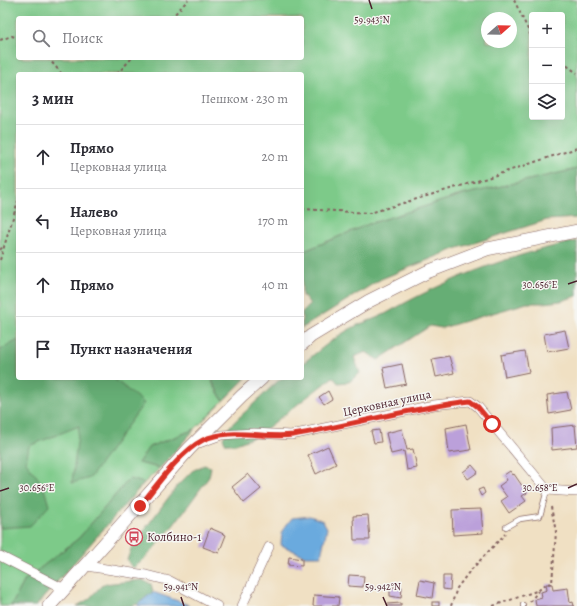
<!DOCTYPE html>
<html lang="ru">
<head>
<meta charset="utf-8">
<style>
	body { margin:0; font-family:Alegreya,serif; background:#f2f2f3; color:#2b2b33 }
	.controls { position:absolute; right:12px; top:12px; display:grid; overflow:hidden; border-radius:4px; box-shadow:0 4px 16px #0002 }
	.controls button { width:36px; height:36px; display:grid; place-items:center; padding:0; border:0; border-bottom:1px solid #e1e1e2; background:#fff; color:#2b2b33; font:20px sans-serif }
	.compass { position:absolute; left:481px; top:12px; width:36px; height:36px; border-radius:50%; background:#fff; box-shadow:0 4px 16px #0002; rotate:70deg }
	.stop { position:absolute; width:12px; height:12px; margin:-9px; border:3px solid #d93025; border-radius:50%; background:#fff }
	.stop.end { background:#d93025; border-color:#fff; box-shadow:0 1px 4px #0008 }
	.list { margin:0; padding:0; list-style:none }
	h2 { display:flex; justify-content:space-between; align-items:center; height:52px; margin:0; padding:0 16px; font-size:17px }
	h2 small { font-size:13px; font-weight:400; color:#7c7c81 }
	.list li { display:grid; grid-template-columns:26px 1fr auto; gap:12px; align-items:center; box-sizing:border-box; height:64px; padding:0 16px; border-top:1px solid #e1e1e2 }
	.list b { display:block; font-size:15px; white-space:nowrap }
	.list p { margin:0; font-size:13px; white-space:nowrap; color:#7c7c81 }
	.list em { font-size:13px; font-style:normal; color:#7c7c81 }
	.icon { flex:none; width:22px; height:22px; fill:none; stroke:currentColor; stroke-width:2; stroke-linecap:round; stroke-linejoin:round }
	.map { position:relative; flex:none; width:577px; height:606px; overflow:hidden }
	.search { position:absolute; background:#fff; box-shadow:0 4px 16px #0002; left:16px; top:16px; width:288px; height:44px; display:flex; align-items:center; gap:10px; box-sizing:border-box; padding:0 14px; border-radius:4px; color:#7c7c81; font-size:15px }
	.panel { position:absolute; background:#fff; box-shadow:0 4px 16px #0002; left:16px; top:72px; width:288px; height:308px; border-radius:4px }
	.map>svg:first-child { display:block }
</style>
</head>
<body>
<div class="map">
<svg width="577" height="606" viewBox="0 0 577 606">
	<rect width="100%" height="100%" fill="#f6f6f2"/>
	<filter id="ink" filterUnits="userSpaceOnUse"><feTurbulence type="fractalNoise" baseFrequency=".025" numOctaves="2"/><feDisplacementMap in="SourceGraphic" scale="8" xChannelSelector="R" yChannelSelector="G"/><feConvolveMatrix kernelMatrix="1 2 1 2 8 2 1 2 1" color-interpolation-filters="sRGB"/></filter>
	<filter id="wash" filterUnits="userSpaceOnUse"><feTurbulence type="fractalNoise" baseFrequency=".012" numOctaves="4" result="noise"/><feDisplacementMap in="SourceGraphic" scale="16" xChannelSelector="R" yChannelSelector="G"/><feGaussianBlur stdDeviation="0.9" result="paint"/><feColorMatrix in="noise" values="0 0 0 0 0 0 0 0 0 0 0 0 0 0 0 0 0 1.4 0 .05"/><feComposite in="paint" operator="in"/></filter>
	<g filter="url(#wash)">
		<rect width="100%" height="100%" fill="#f0e0c3"/>
		<path fill="#7dca89" stroke="#64745a" fill-rule="evenodd" d="M 0,0 L 577,0 L 577,169 L 458,196 L 369,224 L 302,252 L 302,74 L 18,74 L 18,378 L 217,378 L 212,382 L 223,401 L 195,429 L 149,447 L 138,463 L 160,468 L 144,483 L 129,479 L 79,538 L 25,580 L 11,606 L 0,606 ZM 532,15 L 562,15 L 562,117 L 532,117 ZM 18,18 L 302,18 L 302,58 L 18,58 ZM 487,18 L 511,18 L 511,42 L 487,42 Z"/>
		<g fill="#66ae75" stroke="#586650">
			<path d="M 577,169 L 577,218 L 547,220 L 455,249 L 381,279 L 302,328 L 302,312 L 310,304 L 304,296 L 302,296 L 302,252 L 369,224 L 458,196 Z"/>
			<path d="M 577,241 L 577,296 L 561,301 L 543,303 L 527,303 L 442,328 L 430,326 L 378,360 L 366,352 L 354,357 L 360,373 L 349,382 L 338,383 L 333,377 L 257,436 L 236,444 L 226,444 L 223,438 L 230,426 L 279,380 L 282,378 L 302,378 L 302,364 C 320,350 339,333 360,324 C 368,321 377,318 385,314 C 446,279 509,255 577,241 Z"/>
			<path d="M 18,340 L 18,378 L 113,378 L 144,403 L 90,478 L 72,483 L 79,426 L 29,446 L 26,462 L 43,485 L 49,506 L 30,526 L 0,528 L 0,350 Z"/>
			<path d="M 217,378 L 246,378 L 223,401 L 212,381 Z"/>
			<path d="M 195,429 L 160,468 L 138,463 L 149,447 Z"/>
			<path d="M 204,465 L 211,467 L 209,477 C 195,496 150,561 132,568 L 127,560 L 131,549 L 145,529 L 177,486 L 192,471 Z"/>
			<path d="M 129,479 L 144,483 L 36,606 L 11,606 L 25,580 L 79,538 Z"/>
			<path d="M 142,580 L 151,584 L 153,592 L 138,604 L 130,606 L 77,606 L 89,599 L 103,584 Z"/>
		</g>
		<g fill="#6baade" stroke="#5a6484">
			<path d="M 310,516 L 323,521 L 327,528 L 321,556 L 305,556 L 281,545 L 282,531 L 292,518 Z"/>
			<path d="M 153,592 L 189,605 L 190,606 L 138,606 L 138,604 Z"/>
		</g>
		<g id="blocks">
			<g fill="#bba0da">
				<path d="M 565,330 L 569,348 L 547,352 L 544,334 Z"/>
				<path d="M 525,351 L 529,372 L 505,377 L 501,355 Z"/>
				<path d="M 449,356 L 454,373 L 436,377 L 432,359 Z"/>
				<path d="M 402,364 L 406,384 L 387,388 L 383,368 Z"/>
				<path d="M 328,391 L 332,399 L 324,404 L 319,397 Z"/>
				<path d="M 567,392 L 571,410 L 549,414 L 547,395 Z"/>
				<path d="M 466,424 L 471,450 L 449,453 L 446,428 Z"/>
				<path d="M 575,425 L 577,447 L 552,450 L 551,428 Z"/>
				<path d="M 402,429 L 407,450 L 413,449 L 417,468 L 407,470 L 404,451 L 391,454 L 386,433 Z"/>
				<path d="M 379,430 L 381,442 L 374,443 L 371,431 Z"/>
				<path d="M 328,446 L 336,464 L 316,474 L 308,455 Z"/>
				<path d="M 472,465 L 478,472 L 468,479 L 463,472 Z"/>
				<path d="M 510,471 L 513,475 L 514,474 L 527,493 L 522,496 L 526,501 L 509,513 L 501,501 L 507,497 L 499,486 L 507,480 L 504,475 Z"/>
				<path d="M 248,474 L 261,489 L 244,503 L 232,487 Z"/>
				<path d="M 483,488 L 485,493 L 481,496 L 478,490 Z"/>
				<path d="M 481,509 L 483,533 L 453,535 L 452,510 Z"/>
				<path d="M 368,515 L 370,540 L 354,540 L 353,516 Z"/>
				<path d="M 210,528 L 226,535 L 219,553 L 203,547 Z"/>
				<path d="M 289,557 L 302,559 L 302,566 L 288,565 Z"/>
				<path d="M 349,575 L 364,576 L 363,587 L 348,586 Z"/>
				<path d="M 443,576 L 451,576 L 450,590 L 443,589 Z"/>
				<path d="M 420,580 L 434,583 L 432,598 L 417,595 Z"/>
				<path d="M 546,584 L 552,584 L 553,590 L 568,588 L 570,603 L 573,602 L 574,606 L 536,606 L 535,599 L 542,597 L 541,592 L 547,590 Z"/>
				<path d="M 390,587 L 402,587 L 401,598 L 390,596 Z"/>
				<path d="M 314,595 L 339,597 L 338,606 L 313,606 Z"/>
				<rect x="432" y="602" width="7" height="4"/>
				<path d="M 401,603 L 401,606 L 388,606 L 387,604 Z"/>
			</g>
		</g>
	</g>
	<g filter="url(#ink)">
		<use href="#blocks" fill-opacity="0" stroke="#846360" stroke-width="1"/>
		<g fill="none" stroke-linecap="round" stroke-linejoin="round">
			<g stroke="#846360" stroke-width="6">
				<g id="lane">
					<path d="M 506,527 L 520,519 L 540,516 L 547,490"/>
					<path d="M 523,605 L 523,606"/>
				</g>
			</g>
			<g stroke="#846360" stroke-width="10">
				<g id="street">
					<path d="M 199,443 L 221,435 L 254,433 L 291,435 L 434,405 L 470,401 L 478,407 L 547,490 L 577,492"/>
					<path d="M 0,556 L 64,589"/>
					<path d="M 86,566 L 146,575 L 170,581 L 217,606"/>
					<path d="M 242,606 L 269,547"/>
				</g>
			</g>
			<g stroke="#846360" stroke-width="14">
				<g id="secondary">
					<path d="M 302,344 L 311,336 L 369,301 L 427,272 L 487,249 L 577,231"/>
					<path d="M 49,606 L 189,449 L 242,396 L 262,378"/>
				</g>
			</g>
			<g stroke="#846360" stroke-width="2" stroke-dasharray="3 3" stroke-linecap="butt">
				<path d="M 514,0 L 532,38"/>
				<path d="M 171,18 L 188,0"/>
				<path d="M 0,40 L 12,36 L 18,38"/>
				<path d="M 48,58 L 62,74"/>
				<path d="M 562,62 L 577,73"/>
				<path d="M 117,74 L 132,58"/>
				<path d="M 302,209 L 370,213 L 487,178 L 577,148"/>
				<path d="M 0,250 L 4,245"/>
				<path d="M 0,260 L 18,201"/>
				<path d="M 530,602 L 538,591"/>
				<path d="M 451,606 L 457,588 L 469,572 L 505,534"/>
				<path d="M 493,606 L 539,590 L 546,584 L 552,583 L 556,532 L 551,507"/>
			</g>
			<use href="#lane" stroke="#fff" stroke-width="4.5"/>
			<use href="#street" stroke="#fff" stroke-width="9"/>
			<use href="#secondary" stroke="#fff" stroke-width="13"/>
		</g>
	</g>
	<g fill="none" stroke-linecap="round" stroke-linejoin="round" filter="url(#ink)">
		<path stroke="#d93025" stroke-width="5" d="M 140,506 C 156,486 181,451 203,440 C 231,427 264,439 293,435 C 352,425 410,408 470,401 L 478,407 L 492,424"/>
	</g>
	<path fill="none" stroke="#4a1f2b" stroke-width="1.5" d="M 369,0 L 372,9M 568,284 L 577,281M 568,488 L 577,484M 0,491 L 9,488M 181,597 L 184,606M 383,597 L 387,606"/>
	<defs>
		<g id="bus-ring" transform="scale(0.9)"><circle r="9.5" fill="#f6f6f2" stroke="#d1495b" stroke-width="1.5"/><path d="M-5-6H5V4H4V6H2V4H-2V6H-4V4H-5ZM-3.5-4V0h7V-4ZM-3.5 1.2v1.5H-2V1.2ZM2 1.2v1.5H3.5V1.2Z" fill="#d1495b"/></g>
	</defs>
	<g fill-rule="evenodd">
		<use href="#bus-ring" x="134" y="537"/>
	</g>
	<g text-anchor="middle" dominant-baseline="central" stroke-width="3" stroke-linejoin="round" paint-order="stroke">
		<g font-size="12" fill="#4a1f2b" stroke="#f6f6f2">
			<text transform="translate(387 403) rotate(-12)">Церковная улица</text>
		</g>
		<g font-size="12" fill="#4a1f2b" stroke="#f6f6f2" text-anchor="start">
			<text x="147" y="537">Колбино-1</text>
		</g>
	</g>
	<g font-size="10" text-anchor="middle" fill="#4a1f2b" stroke="#f6f6f2" stroke-width="3" stroke-linejoin="round" paint-order="stroke">
		<text x="372" y="23">59.943°N</text>
		<text x="540" y="288">30.656°E</text>
		<text x="540" y="491">30.658°E</text>
		<text x="37" y="491">30.656°E</text>
		<text x="181" y="590">59.941°N</text>
		<text x="383" y="590">59.942°N</text>
	</g>
</svg>
<div class="controls">
<button>+</button>
<button>−</button>
<button><svg class="icon" aria-label="layers" viewBox="0 0 24 24"><path d="M12 4l9 5-9 5-9-5zM3 14l9 5 9-5"/></svg></button>
</div>
<svg class="compass" viewBox="-18 -18 36 36"><path d="M0-13l5 13h-10z" fill="#e53935"/><path d="M0 13l5-13h-10z" fill="#7c7c81"/></svg>
<div class="stop" style="left:492px;top:424px"></div>
<div class="stop end" style="left:140px;top:506px"></div>
<div class="search"><svg class="icon" aria-label="search" viewBox="0 0 24 24"><circle cx="10" cy="10" r="6"/><path d="M15 15l6 6"/></svg>Поиск</div>
<section class="panel">
<h2>3 мин<small>Пешком · 230 m</small></h2>
<ul class="list">
<li><svg class="icon" aria-label="ahead" viewBox="0 0 24 24"><path d="M12 20V5M6 11l6-6 6 6"/></svg><div><b>Прямо</b><p>Церковная улица</p></div><em>20 m</em></li>
<li><svg class="icon" aria-label="left" viewBox="0 0 24 24"><path d="M17 20v-9H6M10 6l-5 5 5 5"/></svg><div><b>Налево</b><p>Церковная улица</p></div><em>170 m</em></li>
<li><svg class="icon" aria-label="ahead" viewBox="0 0 24 24"><path d="M12 20V5M6 11l6-6 6 6"/></svg><div><b>Прямо</b></div><em>40 m</em></li>
<li><svg class="icon" aria-label="arrive" viewBox="0 0 24 24"><path d="M6 21V4h12l-3 4 3 4H6"/></svg><div><b>Пункт назначения</b></div></li>
</ul>
</section>
</div>
</body>
</html>
